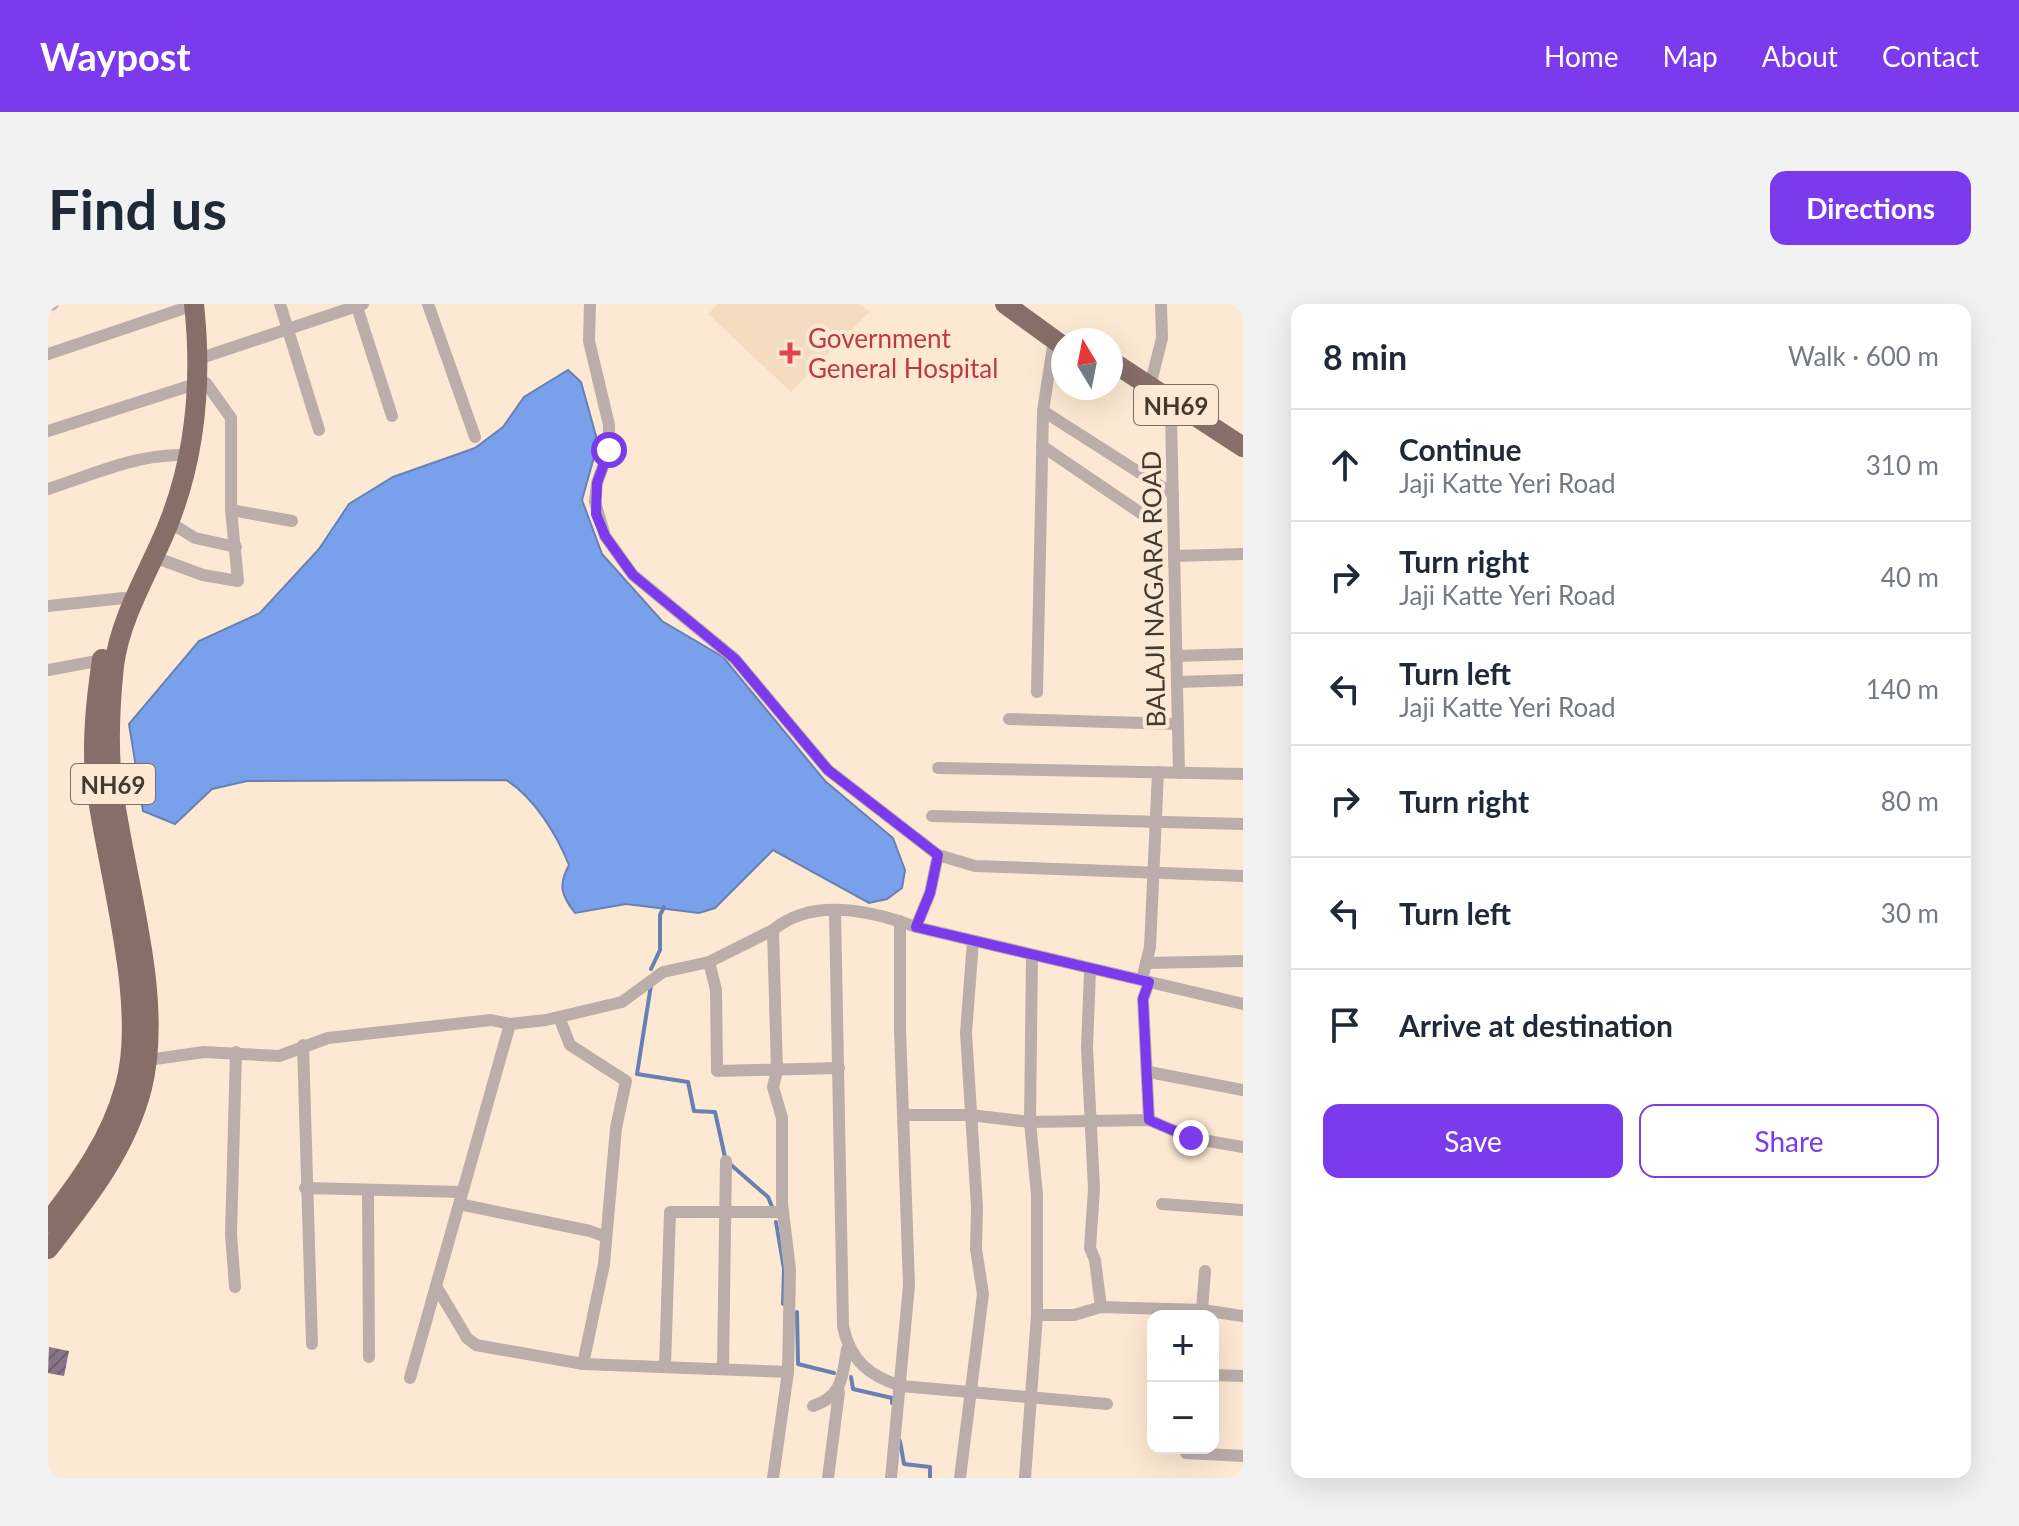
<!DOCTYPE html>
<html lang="en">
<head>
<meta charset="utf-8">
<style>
	body { margin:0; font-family:Lato,sans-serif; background:#f2f2f3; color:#1f2937 }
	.controls { position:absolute; right:24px; bottom:24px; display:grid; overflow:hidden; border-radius:16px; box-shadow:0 8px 32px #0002 }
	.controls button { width:72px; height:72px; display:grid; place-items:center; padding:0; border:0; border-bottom:2px solid #e0e1e3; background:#fff; color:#1f2937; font:40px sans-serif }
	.compass { position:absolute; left:1003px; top:24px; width:72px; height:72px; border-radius:50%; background:#fff; box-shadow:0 8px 32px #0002; rotate:350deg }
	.stop { position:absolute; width:24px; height:24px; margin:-18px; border:6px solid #7c3aed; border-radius:50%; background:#fff }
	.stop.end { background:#7c3aed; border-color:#fff; box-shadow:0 2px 8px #0008 }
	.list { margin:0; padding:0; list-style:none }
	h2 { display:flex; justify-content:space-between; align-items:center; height:104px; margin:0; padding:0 32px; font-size:34px }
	h2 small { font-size:26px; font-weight:400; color:#747a83 }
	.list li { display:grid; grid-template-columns:52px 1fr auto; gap:24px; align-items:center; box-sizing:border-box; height:112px; padding:0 32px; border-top:2px solid #e0e1e3 }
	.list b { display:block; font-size:30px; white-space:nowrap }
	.list p { margin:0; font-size:26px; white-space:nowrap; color:#747a83 }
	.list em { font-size:26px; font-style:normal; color:#747a83 }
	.actions { display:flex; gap:16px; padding:24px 32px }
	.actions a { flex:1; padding:18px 0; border:2px solid #7c3aed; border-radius:16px; text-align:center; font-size:28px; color:#7c3aed }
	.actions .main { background:#7c3aed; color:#fff }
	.icon { flex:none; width:44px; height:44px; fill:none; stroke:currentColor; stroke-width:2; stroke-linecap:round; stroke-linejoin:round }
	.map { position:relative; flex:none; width:1195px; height:1174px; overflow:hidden; border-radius:16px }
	header { display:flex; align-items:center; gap:48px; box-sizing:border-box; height:112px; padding:0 40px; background:#7c3aed; color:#fff }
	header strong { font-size:38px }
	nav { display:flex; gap:44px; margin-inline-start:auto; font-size:28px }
	.intro { display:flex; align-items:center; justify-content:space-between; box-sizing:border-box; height:192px; padding:0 48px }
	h1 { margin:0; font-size:56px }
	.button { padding:20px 36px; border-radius:16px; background:#7c3aed; color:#fff; font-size:28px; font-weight:700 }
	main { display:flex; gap:48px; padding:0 48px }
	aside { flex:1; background:#fff; border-radius:16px; box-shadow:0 8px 32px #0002 }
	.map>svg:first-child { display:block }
</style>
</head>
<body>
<header>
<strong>Waypost</strong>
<nav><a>Home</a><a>Map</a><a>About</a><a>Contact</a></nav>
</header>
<div class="intro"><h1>Find us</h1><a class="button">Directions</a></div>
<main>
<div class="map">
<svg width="1195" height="1174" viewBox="0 0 1195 1174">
	<defs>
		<pattern id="building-hatch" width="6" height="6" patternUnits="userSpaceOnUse" patternTransform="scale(2)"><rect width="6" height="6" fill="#867487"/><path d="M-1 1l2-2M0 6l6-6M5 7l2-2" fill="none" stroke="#6f606f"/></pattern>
	</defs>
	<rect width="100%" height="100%" fill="#fde9d3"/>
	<path fill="#f5dcc0" d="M 670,0 L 810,0 L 822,7 L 743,88 L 660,10 Z"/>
	<path fill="#79a0ea" stroke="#6881b2" stroke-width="2" d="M 520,66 L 533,78 L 550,139 L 534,196 L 554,250 L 614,317 L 675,353 L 777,477 L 845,534 L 857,566 L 854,584 L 839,595 L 821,599 L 725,546 L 667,604 L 651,609 L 578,600 L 527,609 C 513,591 510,581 521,561 C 509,531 486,493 458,476 L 199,477 L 164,485 L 127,520 L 95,507 L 81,420 L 151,337 L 212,309 L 271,245 L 301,200 L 345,173 L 427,144 L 455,123 L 476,93 Z"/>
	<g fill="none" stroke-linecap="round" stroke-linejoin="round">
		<g stroke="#6881b2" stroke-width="4">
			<path d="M 603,665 L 612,646 L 612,611 L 616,603"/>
			<path d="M 603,681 L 589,770 L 640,778 L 646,807 L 667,808 L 677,853"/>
			<path d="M 682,860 L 720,893 L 725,905"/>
			<path d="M 728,918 L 736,965 L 735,1000"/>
			<path d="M 749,1008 L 750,1060 L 786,1069"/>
			<path d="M 803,1073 L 805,1085 L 844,1094 L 844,1099"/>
			<path d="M 852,1137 L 856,1160 L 882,1163 L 882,1174"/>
		</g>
	</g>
	<path fill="url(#building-hatch)" d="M 1,1043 L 21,1047 L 16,1072 L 0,1069 Z"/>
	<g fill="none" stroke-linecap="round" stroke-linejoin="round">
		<g stroke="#bbadaa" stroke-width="12">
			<path d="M 232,0 L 271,126"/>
			<path d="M 308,0 L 344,112"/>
			<path d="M 380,0 L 427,133"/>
			<path d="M 542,0 L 541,37 L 561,121 L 561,146 L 549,179 L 547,198 L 557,232 L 585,271 L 687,355 L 780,466 L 890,551 L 882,589 L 868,623 L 1195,700"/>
			<path d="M 0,2 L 5,0"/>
			<path d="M 0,50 L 134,5"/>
			<path d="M 150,55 L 315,0"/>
			<path d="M 1102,82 L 1114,34 L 1113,0"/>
			<path d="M 1127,100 L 1123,113 L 1131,469"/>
			<path d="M 995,107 L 1125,190"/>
			<path d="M 0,127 L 138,83"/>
			<path d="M 994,142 L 1103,216"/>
			<path d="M 0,185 C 44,171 83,152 130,151"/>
			<path d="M 183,206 L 244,217"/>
			<path d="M 121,218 L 147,234 L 188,243"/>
			<path d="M 1126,252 L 1195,250"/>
			<path d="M 106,253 L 155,271 L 190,277 L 183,206 L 183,114 L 158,79 L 149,80"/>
			<path d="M 0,302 L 76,294"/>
			<path d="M 1128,352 L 1195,350"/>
			<path d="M 0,366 L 54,356"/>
			<path d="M 1129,378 L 1195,376"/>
			<path d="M 989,388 L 995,107 L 1006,36"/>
			<path d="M 961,415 L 1130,420"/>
			<path d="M 890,464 L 1195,470"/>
			<path d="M 884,512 L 1195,520"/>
			<path d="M 890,551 L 927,562 L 1195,572"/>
			<path d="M 787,607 L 795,1022 C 802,1056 821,1072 853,1082 L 1059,1100"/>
			<path d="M 661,658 L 668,686 L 669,767 L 791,764"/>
			<path d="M 1098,659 L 1195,657"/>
			<path d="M 1042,667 L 1039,744 L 1046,885 L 1042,944 L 1047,956 L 1053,1003"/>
			<path d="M 1094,676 L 1102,643 L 1110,468"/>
			<path d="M 1101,678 L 1095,695 L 1101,816"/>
			<path d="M 511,713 L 522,741 L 578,777 L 568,824 L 556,960 L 535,1060"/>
			<path d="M 255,741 L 264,1040"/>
			<path d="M 93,757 L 156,748 L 231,752 L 280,734 L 443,716 L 462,720 L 498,716 L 574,698 L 615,668 L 661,658 L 725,626"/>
			<path d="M 1101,768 L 1195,786"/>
			<path d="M 856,811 L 922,811 L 982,818 L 1101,816 L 1143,834 L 1195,843"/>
			<path d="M 257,884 L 414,888"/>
			<path d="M 320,887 L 321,1053"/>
			<path d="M 411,900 L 542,927 L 558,933"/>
			<path d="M 1114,900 L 1195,906"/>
			<path d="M 388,982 L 419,1034 L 428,1041 L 535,1060 L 740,1068"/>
			<path d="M 187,983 L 183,930 L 188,748"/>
			<path d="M 1154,1006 L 1157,967"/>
			<path d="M 989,1011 L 1026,1011 L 1053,1003 L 1154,1006 L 1195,1012"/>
			<path d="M 617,1063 L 622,908 L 735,908"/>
			<path d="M 675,1065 L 678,857"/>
			<path d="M 1165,1071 L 1195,1072"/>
			<path d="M 362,1074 L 462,720"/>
			<path d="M 765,1102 C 795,1092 794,1073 799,1045"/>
			<path d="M 1138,1144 L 1138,1149 L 1195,1152"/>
			<path d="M 725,1174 L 740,1068 L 742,966 L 734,899 L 734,814 L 725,783 L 729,767 L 725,626 C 764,593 825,607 868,623"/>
			<path d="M 780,1174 L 791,1088"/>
			<path d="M 843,1174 L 861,981 L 852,725 L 852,617"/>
			<path d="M 912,1174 L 935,990 L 928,945 L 929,903 L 918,729 L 925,637"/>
			<path d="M 977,1174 L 989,1011 L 989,891 L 982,818 L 984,652"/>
		</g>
		<g stroke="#886e69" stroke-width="20">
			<path d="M 957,0 L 1015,42"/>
			<path d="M 1063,57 L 1195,143"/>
			<path d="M 0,918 C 33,876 63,834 77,782 C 100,702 59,566 48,482 C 43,441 48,396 54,355"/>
			<path d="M 0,945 C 39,895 78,846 94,784 C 117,691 75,571 64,477 C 60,439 62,400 66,362 C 72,313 102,266 120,221 C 148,151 154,74 146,0"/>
		</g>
	</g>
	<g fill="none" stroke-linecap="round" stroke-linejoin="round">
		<path stroke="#7c3aed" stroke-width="10" d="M 561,146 L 549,179 L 548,210 L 557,232 L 585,271 L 687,355 L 780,466 L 890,551 L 882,589 L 868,623 L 1101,678 L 1095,695 L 1101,816 L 1143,834"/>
	</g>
	<path fill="#e0444e" stroke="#fde9d3" stroke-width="3" d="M738 37h8v8h8v8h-8v8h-8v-8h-8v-8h8z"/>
	<g text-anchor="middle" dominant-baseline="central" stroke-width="8" stroke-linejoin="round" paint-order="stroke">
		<g fill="#fde9d3" stroke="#7a6e62" stroke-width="2">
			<rect x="1086" y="81" width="84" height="40" rx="6"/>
			<rect x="23" y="460" width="84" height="40" rx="6"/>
		</g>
		<g font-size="24" font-weight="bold" fill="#423a31">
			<text x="1128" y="101">NH69</text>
			<text x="65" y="480">NH69</text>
		</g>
		<g font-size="26" fill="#be3a42" stroke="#fde9d3" text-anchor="start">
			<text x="760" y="34">Government<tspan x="760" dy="30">General Hospital</tspan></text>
		</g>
		<g font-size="26" fill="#423a31" stroke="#fde9d3">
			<text transform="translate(1105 285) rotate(-91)">BALAJI NAGARA ROAD</text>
		</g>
	</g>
</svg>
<div class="controls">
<button>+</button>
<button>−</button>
</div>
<svg class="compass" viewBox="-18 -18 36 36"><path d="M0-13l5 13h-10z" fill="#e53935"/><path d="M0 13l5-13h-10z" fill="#747a83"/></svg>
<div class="stop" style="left:561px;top:146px"></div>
<div class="stop end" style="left:1143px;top:834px"></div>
</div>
<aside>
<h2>8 min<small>Walk · 600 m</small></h2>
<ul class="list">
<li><svg class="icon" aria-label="ahead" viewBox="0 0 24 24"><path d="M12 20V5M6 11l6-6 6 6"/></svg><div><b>Continue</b><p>Jaji Katte Yeri Road</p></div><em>310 m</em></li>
<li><svg class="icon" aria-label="right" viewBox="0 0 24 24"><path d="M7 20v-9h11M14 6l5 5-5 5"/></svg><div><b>Turn right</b><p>Jaji Katte Yeri Road</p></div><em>40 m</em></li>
<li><svg class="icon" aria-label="left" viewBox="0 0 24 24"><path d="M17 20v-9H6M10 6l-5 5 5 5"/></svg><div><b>Turn left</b><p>Jaji Katte Yeri Road</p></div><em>140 m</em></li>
<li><svg class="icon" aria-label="right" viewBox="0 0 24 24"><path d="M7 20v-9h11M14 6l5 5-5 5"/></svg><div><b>Turn right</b></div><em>80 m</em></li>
<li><svg class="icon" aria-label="left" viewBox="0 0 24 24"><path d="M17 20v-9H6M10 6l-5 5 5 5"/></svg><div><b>Turn left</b></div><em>30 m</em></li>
<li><svg class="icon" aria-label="arrive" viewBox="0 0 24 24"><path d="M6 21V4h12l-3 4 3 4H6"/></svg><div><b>Arrive at destination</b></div></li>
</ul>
<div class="actions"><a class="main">Save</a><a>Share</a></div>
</aside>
</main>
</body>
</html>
